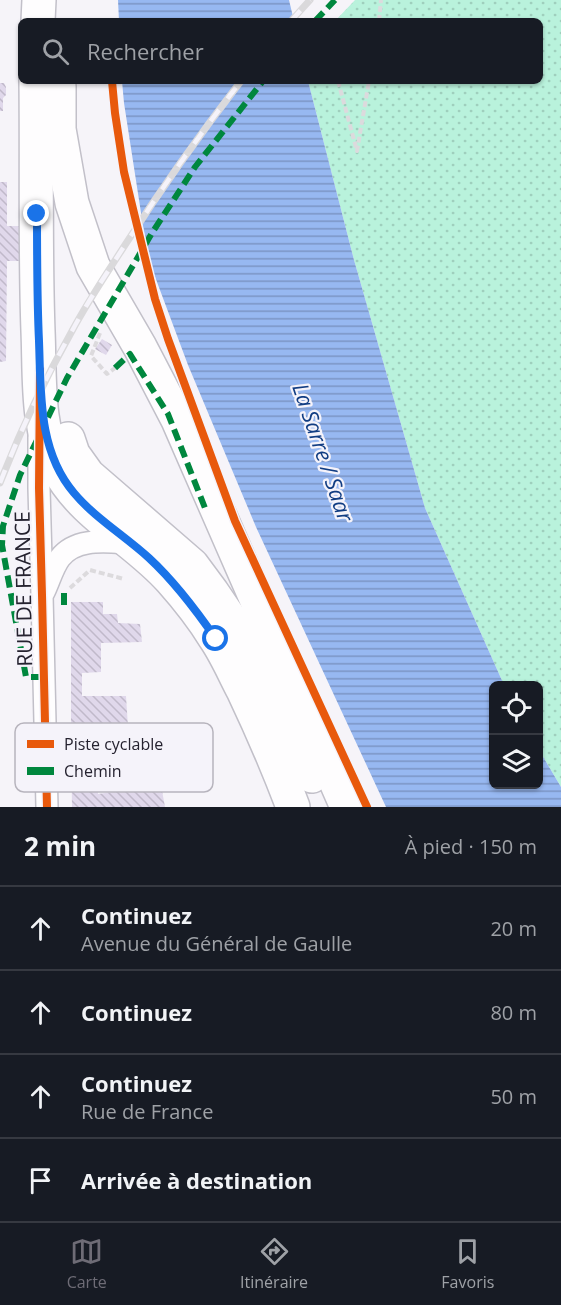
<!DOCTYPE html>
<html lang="fr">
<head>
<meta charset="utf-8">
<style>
	body { margin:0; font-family:"Open Sans",sans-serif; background:#242831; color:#f1f3f6 }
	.controls { position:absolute; right:18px; bottom:18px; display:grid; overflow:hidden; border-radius:9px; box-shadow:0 2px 4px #0004 }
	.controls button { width:54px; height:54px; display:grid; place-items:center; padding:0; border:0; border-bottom:2px solid #363941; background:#171b24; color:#f1f3f6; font:30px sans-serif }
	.stop { position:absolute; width:18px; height:18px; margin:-14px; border:4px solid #1a73e8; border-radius:50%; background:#fff }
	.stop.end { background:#1a73e8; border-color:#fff; box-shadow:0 2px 6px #0008 }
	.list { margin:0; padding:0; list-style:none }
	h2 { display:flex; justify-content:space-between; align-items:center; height:78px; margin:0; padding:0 24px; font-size:26px }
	h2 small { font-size:20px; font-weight:400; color:#9ea1a6 }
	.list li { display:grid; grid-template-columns:39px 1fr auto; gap:18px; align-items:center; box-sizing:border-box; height:84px; padding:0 24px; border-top:2px solid #363941 }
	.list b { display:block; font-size:22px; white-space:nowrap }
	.list p { margin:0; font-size:20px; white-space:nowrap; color:#9ea1a6 }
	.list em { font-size:20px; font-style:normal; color:#9ea1a6 }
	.icon { flex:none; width:33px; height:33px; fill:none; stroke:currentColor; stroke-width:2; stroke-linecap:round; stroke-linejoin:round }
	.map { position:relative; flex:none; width:561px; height:807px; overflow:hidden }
	.search { position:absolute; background:#171b24; box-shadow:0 2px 4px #0004; left:18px; right:18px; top:18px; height:66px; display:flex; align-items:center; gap:15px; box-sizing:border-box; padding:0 21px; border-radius:9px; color:#9ea1a6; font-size:22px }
	.sheet { height:414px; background:#171b24 }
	nav { display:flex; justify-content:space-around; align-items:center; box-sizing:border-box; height:84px; border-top:2px solid #363941; background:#171b24; font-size:16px; color:#9ea1a6 }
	nav a { display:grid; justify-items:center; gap:3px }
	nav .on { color:#6e6c76 }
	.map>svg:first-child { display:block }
</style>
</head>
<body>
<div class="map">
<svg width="561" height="807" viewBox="0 0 561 807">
	<defs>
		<pattern id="green-dots" width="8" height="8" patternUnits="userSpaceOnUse" patternTransform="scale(1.5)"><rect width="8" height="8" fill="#b9f2dc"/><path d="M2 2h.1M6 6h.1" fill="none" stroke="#9fcfbd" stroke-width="1.8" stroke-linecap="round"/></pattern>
		<pattern id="water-rules" width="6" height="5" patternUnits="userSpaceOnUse" patternTransform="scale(1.5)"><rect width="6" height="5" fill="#97b8f1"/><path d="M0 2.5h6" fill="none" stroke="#7b95c4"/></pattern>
		<pattern id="building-back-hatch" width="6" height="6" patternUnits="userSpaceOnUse" patternTransform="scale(1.5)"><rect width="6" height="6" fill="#e0d8eb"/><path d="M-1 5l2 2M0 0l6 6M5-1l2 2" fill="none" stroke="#c0b9ca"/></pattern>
	</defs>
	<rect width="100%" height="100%" fill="#f6f4f9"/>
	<path fill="url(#green-dots)" d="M 355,0 L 561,0 L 561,787 L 539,750 L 538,686 L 504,685 L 425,508 L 354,260 L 308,81 L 540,81 L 540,21 L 335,21 Z"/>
	<g fill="url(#water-rules)">
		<path d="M 118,0 L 289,0 L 294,21 L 119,21 Z"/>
		<path d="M 122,81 L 308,81 L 354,260 L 425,508 L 504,685 L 494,686 L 494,784 L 538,784 L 539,750 L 561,787 L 561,807 L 386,807 L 256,527 L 188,365 L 148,258 L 124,103 Z"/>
	</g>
	<g fill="url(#building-back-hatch)">
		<path d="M 0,83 L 4,83 L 6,87 L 6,95 L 3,98 L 3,111 L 0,111 Z"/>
		<path d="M 0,182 L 7,182 L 7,226 L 22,226 L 22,261 L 7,261 L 6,361 L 0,362 Z"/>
		<path d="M 102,339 L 112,345 L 106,355 L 95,349 Z"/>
		<path d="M 71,602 L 103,602 L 103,614 L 117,614 L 118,623 L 140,624 L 142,642 L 101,643 L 101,672 L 82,673 L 82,696 L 126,696 L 128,727 L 71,729 Z"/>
		<path d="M 71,738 L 90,738 L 90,764 L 94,765 L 95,771 L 98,771 L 98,794 L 161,785 L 165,807 L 72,807 Z"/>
	</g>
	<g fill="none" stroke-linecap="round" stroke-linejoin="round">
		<g stroke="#c2c0c9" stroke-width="24">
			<g id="street">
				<path d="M 39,437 L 39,488 L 42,595 L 47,807"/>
				<path d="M 44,592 C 49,582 53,567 60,558 C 76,537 107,542 130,543"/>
			</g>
		</g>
		<g stroke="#c2c0c9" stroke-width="36">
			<g id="primary">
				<path d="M 38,21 L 39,0"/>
				<path d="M 36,81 C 37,164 35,248 38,331 C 40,377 36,428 58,469 C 83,516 137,541 171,580 C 187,598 202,617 215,638 C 226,654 234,673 243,690 C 261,728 278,767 293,807"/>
				<path d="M 59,86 L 59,129 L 72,203 L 93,266 L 140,347 L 178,420 L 347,807"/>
				<path d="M 68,439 L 73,454 L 88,475 L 192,565 L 212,592 L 231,620 L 312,776"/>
			</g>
		</g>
		<g stroke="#dcdadd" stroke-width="4" stroke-dasharray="6 3" stroke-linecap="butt">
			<path d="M 379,21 L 381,0"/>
			<path d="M 338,81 L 357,151 L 369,81"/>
			<path d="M 100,333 L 91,356 L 107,374 L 115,368"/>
			<path d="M 70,588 L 90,570 L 124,579"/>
		</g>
		<use href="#street" stroke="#fefdfe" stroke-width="21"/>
		<use href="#primary" stroke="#fefdfe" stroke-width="33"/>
		<g stroke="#dad9db" stroke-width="7">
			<g id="rail">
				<path d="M 291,21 L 310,0"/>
				<path d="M 0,483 C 20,431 45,379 72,331 C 88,301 107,273 125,245 C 161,189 200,134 241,81"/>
			</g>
		</g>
		<use href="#rail" stroke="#f5f3fa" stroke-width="4.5" stroke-dasharray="14" stroke-linecap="butt"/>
		<g stroke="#00873e" stroke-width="6" stroke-dasharray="12 6" stroke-linecap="butt">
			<path d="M 315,21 L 335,0"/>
			<path d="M 115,368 L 130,354 L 168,414 L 205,508"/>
			<path d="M 64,593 L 64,610"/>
			<path d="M 43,677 L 26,677 L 2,545 L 3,526 L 20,475 L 67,378 L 152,233 L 195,167 L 263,81"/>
		</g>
		<g stroke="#f5f3fa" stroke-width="11">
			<g id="cycleway">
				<path d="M 112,81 L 115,113 L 124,172 L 155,299 L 168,339 L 235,521 L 367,807"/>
				<path d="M 40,370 L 39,488 L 42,595 L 47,807"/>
			</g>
		</g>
		<use href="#cycleway" stroke="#e8590c" stroke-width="8"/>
	</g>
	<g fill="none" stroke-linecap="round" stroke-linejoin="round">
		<path stroke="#1a73e8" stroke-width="8" d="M 37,214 C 37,256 37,299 39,341 C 41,393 38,451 74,493 C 95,518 125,536 149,558 C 175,582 196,610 216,639"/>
	</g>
	<g text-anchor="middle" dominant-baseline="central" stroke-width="4.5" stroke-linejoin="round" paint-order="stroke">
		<g font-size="21" fill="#25222f" stroke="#f5f3fa">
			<text transform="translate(23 589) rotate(-91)">RUE DE FRANCE</text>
		</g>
		<g font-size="22" font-style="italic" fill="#113d83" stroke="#f5f3fa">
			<text transform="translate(324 452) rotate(71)">La Sarre / Saar</text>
		</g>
	</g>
	<rect x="15" y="723" width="198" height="69" rx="9" fill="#f5f3fa" stroke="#b7b4bd" stroke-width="1.5"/>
	<rect x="27" y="740" width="27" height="8" fill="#e8590c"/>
	<rect x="27" y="767" width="27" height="8" fill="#00873e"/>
	<g font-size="16" fill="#25222f">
		<text x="64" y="750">Piste cyclable</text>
		<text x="64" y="777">Chemin</text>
	</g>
</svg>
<div class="controls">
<button><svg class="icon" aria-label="locate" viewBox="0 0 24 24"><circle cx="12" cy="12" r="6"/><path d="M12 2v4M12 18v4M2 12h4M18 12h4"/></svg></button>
<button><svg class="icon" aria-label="layers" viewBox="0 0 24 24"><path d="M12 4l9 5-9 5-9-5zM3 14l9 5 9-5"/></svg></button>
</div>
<div class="stop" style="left:216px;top:639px"></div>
<div class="stop end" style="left:37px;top:214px"></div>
<div class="search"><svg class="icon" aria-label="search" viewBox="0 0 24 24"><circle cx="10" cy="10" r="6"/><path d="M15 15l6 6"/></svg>Rechercher</div>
</div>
<section class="sheet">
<h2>2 min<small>À pied · 150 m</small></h2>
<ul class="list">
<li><svg class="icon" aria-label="ahead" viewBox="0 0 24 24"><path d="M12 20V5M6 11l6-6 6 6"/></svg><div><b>Continuez</b><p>Avenue du Général de Gaulle</p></div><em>20 m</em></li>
<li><svg class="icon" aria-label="ahead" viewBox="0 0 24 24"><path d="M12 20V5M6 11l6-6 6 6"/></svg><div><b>Continuez</b></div><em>80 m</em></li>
<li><svg class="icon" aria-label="ahead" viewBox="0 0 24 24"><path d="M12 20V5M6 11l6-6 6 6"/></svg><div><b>Continuez</b><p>Rue de France</p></div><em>50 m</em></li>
<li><svg class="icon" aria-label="arrive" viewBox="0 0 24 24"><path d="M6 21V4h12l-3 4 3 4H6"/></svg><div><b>Arrivée à destination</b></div></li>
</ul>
</section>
<nav>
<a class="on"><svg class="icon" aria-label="map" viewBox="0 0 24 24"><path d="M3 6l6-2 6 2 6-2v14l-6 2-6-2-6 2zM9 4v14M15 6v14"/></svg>Carte</a>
<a><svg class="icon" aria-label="directions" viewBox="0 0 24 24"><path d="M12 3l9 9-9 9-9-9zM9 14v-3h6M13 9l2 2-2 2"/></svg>Itinéraire</a>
<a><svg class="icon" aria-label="saved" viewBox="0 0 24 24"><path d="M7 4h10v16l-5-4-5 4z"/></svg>Favoris</a>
</nav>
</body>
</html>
